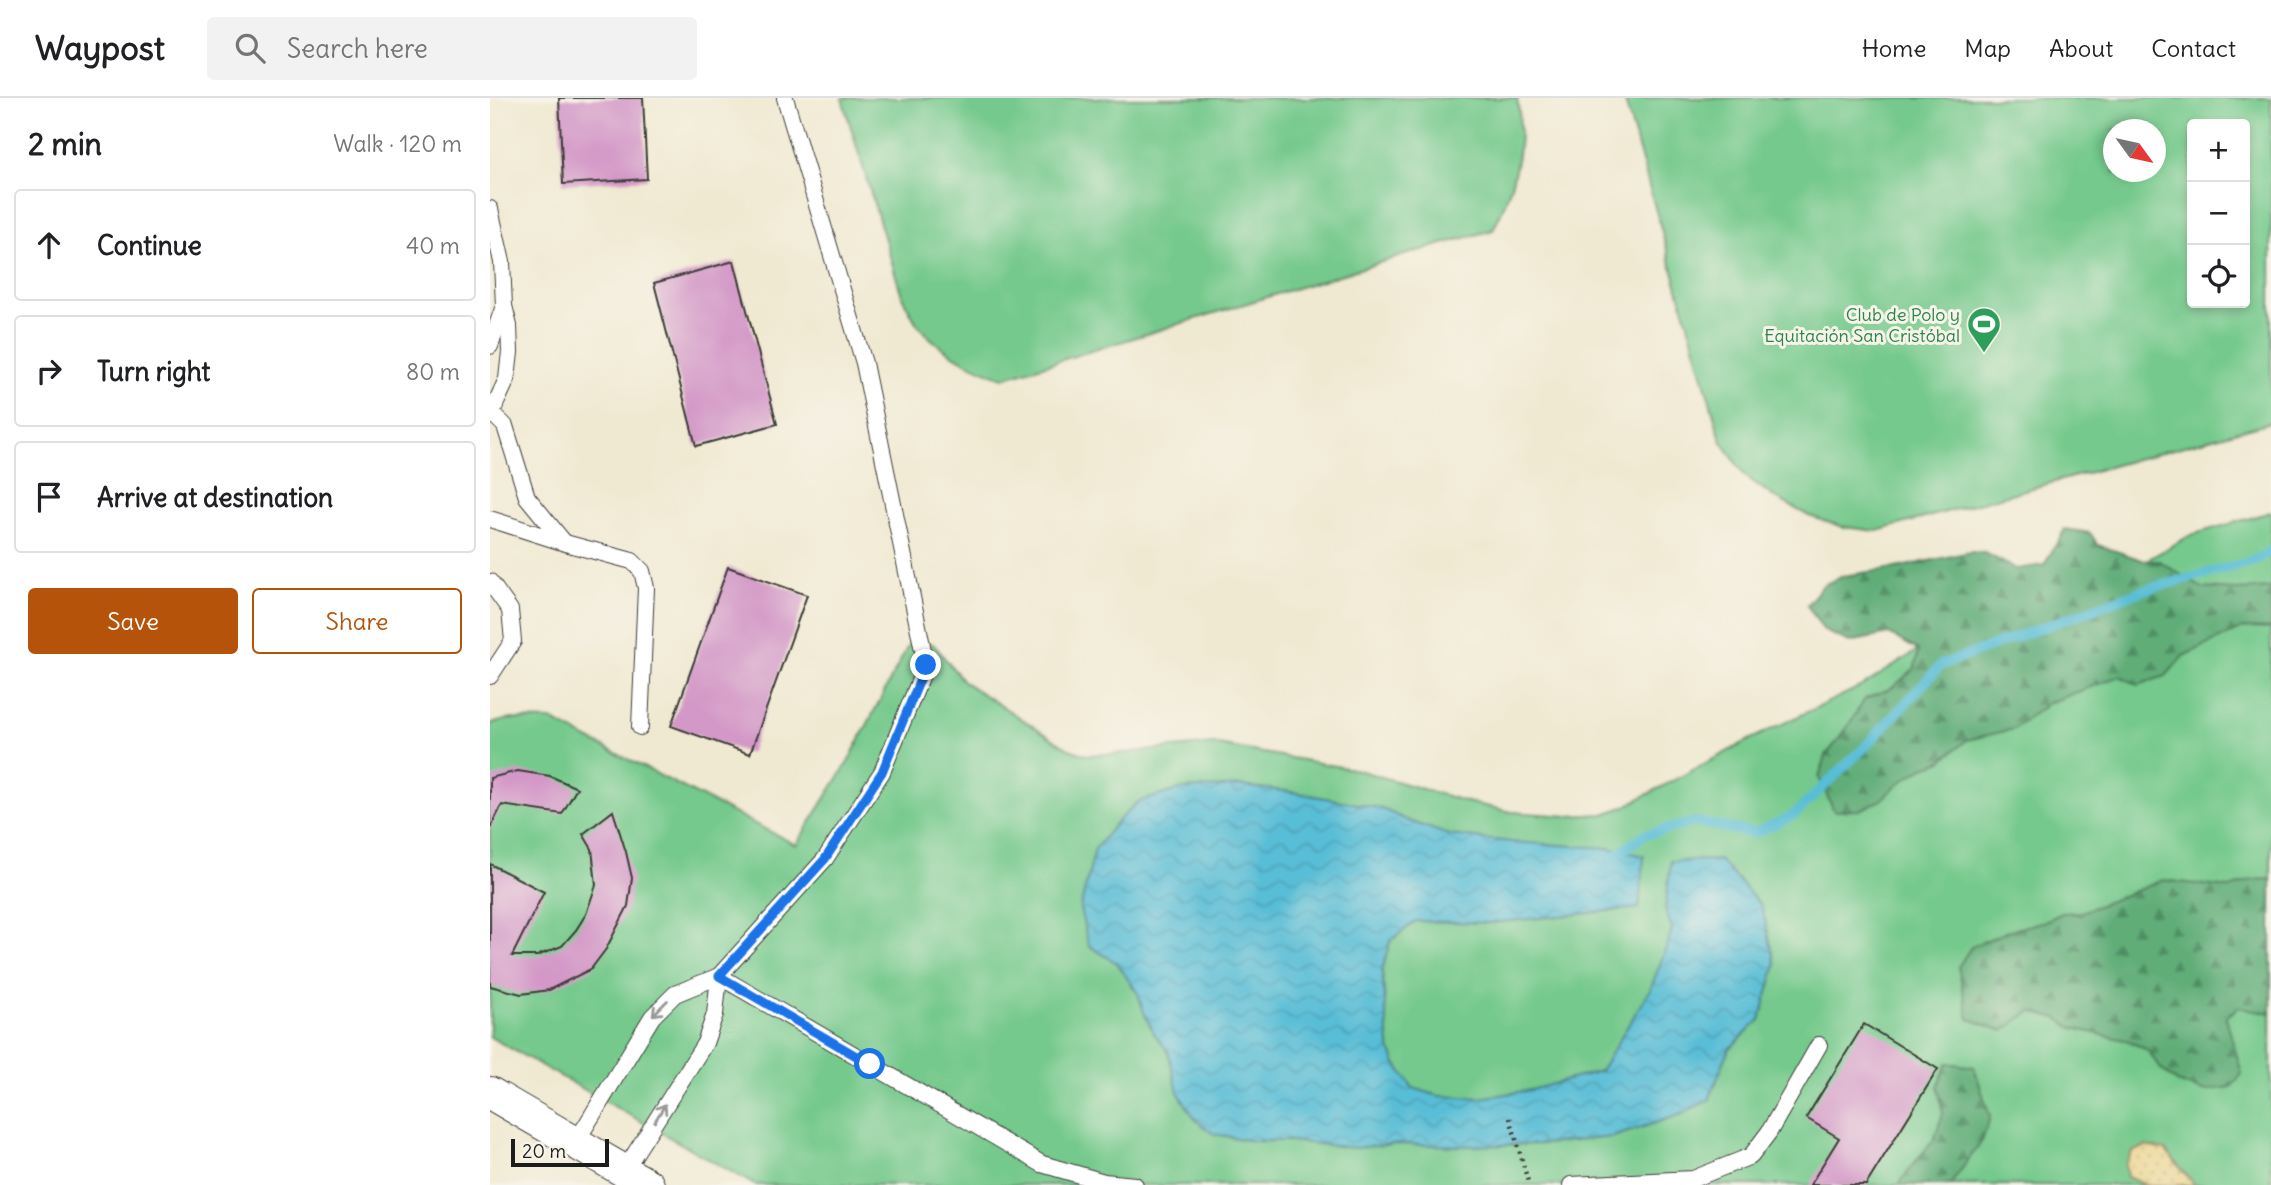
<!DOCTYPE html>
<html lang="en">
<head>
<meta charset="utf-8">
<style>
	body { margin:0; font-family:Delius,sans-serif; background:#f2f2f2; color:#202124 }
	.controls { position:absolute; right:21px; top:21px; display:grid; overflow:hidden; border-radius:7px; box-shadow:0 4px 10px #0003 }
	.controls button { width:63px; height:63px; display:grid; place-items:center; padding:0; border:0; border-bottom:2px solid #e0e0e0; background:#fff; color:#202124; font:35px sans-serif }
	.compass { position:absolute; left:1613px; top:21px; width:63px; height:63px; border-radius:50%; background:#fff; box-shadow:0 4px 10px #0003; rotate:123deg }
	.scale { position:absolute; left:21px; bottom:18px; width:98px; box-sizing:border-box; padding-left:7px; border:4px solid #1c1c1c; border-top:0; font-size:19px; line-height:24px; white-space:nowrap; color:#1c1c1c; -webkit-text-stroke:5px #f7f3e8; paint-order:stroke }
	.stop { position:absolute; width:21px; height:21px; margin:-16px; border:5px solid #1a73e8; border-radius:50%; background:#fff }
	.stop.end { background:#1a73e8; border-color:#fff; box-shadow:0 2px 7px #0008 }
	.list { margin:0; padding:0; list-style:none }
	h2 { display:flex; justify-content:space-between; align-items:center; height:91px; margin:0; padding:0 28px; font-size:30px }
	h2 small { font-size:23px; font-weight:400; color:#757577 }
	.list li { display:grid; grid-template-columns:46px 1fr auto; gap:21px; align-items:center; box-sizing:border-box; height:112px; margin:0 14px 14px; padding:0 14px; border:2px solid #e0e0e0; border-radius:7px }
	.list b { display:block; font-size:26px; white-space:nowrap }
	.list em { font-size:23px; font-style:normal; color:#757577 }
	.actions { display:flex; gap:14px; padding:21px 28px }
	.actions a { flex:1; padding:16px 0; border:2px solid #b45309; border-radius:7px; text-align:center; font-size:24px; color:#b45309 }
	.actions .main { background:#b45309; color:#fff }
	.icon { flex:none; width:38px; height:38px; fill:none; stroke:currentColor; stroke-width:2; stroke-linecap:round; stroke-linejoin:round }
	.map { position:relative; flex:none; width:1781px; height:1087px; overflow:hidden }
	header { display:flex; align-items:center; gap:42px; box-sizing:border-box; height:98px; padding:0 35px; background:#fff; border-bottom:2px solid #e0e0e0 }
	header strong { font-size:33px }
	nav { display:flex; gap:38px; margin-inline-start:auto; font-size:24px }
	.search { width:490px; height:63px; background:#f2f2f2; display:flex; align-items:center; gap:18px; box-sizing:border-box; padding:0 24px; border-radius:7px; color:#757577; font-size:26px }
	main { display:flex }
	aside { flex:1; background:#fff }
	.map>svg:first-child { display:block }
</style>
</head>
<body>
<header>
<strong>Waypost</strong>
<div class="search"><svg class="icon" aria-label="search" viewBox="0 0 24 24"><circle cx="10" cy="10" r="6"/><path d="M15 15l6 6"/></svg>Search here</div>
<nav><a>Home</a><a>Map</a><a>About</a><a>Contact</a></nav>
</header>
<main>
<aside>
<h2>2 min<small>Walk · 120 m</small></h2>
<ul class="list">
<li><svg class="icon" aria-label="ahead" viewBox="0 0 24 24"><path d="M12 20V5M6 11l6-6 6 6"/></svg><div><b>Continue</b></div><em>40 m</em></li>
<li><svg class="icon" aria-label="right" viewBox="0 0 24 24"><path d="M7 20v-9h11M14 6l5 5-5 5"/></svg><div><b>Turn right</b></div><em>80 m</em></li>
<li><svg class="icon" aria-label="arrive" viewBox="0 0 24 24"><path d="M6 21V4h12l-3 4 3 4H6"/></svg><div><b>Arrive at destination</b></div></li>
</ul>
<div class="actions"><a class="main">Save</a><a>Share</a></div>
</aside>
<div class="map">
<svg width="1781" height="1087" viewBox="0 0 1781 1087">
	<defs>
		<pattern id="forest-firs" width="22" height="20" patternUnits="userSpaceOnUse" patternTransform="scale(1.75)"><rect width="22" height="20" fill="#60ad78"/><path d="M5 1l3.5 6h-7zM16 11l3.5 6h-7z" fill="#4e8c62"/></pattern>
		<pattern id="sand-dots" width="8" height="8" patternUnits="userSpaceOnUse" patternTransform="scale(1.75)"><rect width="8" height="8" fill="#eeda9e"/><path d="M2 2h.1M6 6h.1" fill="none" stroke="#ccba88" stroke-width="1.8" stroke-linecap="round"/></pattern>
		<pattern id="water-waves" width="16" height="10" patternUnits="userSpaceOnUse" patternTransform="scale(1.75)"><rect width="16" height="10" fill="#58bdd6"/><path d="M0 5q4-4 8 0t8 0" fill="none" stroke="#4ca2b7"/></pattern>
	</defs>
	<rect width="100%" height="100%" fill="#f7f3e8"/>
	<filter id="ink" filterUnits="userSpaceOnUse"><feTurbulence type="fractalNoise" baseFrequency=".0143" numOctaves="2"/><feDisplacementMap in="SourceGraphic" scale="14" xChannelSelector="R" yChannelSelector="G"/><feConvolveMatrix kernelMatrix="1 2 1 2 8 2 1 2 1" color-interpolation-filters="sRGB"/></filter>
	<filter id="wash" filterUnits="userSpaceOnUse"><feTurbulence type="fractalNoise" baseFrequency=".00686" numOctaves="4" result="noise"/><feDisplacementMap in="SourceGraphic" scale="28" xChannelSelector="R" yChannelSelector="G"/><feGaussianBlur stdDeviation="1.57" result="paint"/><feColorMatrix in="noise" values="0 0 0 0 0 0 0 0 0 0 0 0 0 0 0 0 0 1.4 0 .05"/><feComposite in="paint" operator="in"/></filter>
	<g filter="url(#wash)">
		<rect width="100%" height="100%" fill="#f0e9d2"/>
		<g fill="#75c98c" stroke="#487254" stroke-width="2" fill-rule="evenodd">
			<path d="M 352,0 L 1027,0 C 1036,46 1023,92 1003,132 L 918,156 L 513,280 C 482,269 448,253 427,226 C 422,218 418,209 413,201 Z"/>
			<path d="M 1134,0 L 1781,0 L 1781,324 L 1387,433 L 1353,429 L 1319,418 L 1284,399 L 1254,377 L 1231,342 ZM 1702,26 L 1755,26 L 1755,205 L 1702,205 ZM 1624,32 L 1666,32 L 1666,74 L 1624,74 Z"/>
			<path d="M 1781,414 L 1781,1087 L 265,1087 L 0,939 L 0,626 L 19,621 L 61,622 L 306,747 L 357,666 L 421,542 L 443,546 L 474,584 L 579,651 L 597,657 L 623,656 L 723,646 L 868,672 L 977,704 L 1022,714 L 1079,718 L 1114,716 L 1134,709 L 1261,641 L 1374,587 L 1428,552 L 1655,463 L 1701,437 Z"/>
		</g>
		<g fill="url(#forest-firs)" stroke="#3e644a" stroke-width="2">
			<path d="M 1575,431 L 1600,435 L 1608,447 L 1655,463 L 1669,463 L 1712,490 L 1747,492 L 1781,490 L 1781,531 L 1753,530 L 1693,558 L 1676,578 L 1648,587 L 1630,578 L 1558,605 L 1524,631 L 1477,642 L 1450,664 L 1434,669 L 1408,686 L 1390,703 L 1369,712 L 1344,713 L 1329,680 L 1336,657 L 1351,639 L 1375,601 L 1402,590 L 1425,570 L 1428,552 L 1399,536 L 1360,544 L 1334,533 L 1317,507 L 1333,487 L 1353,478 L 1411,469 L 1480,454 L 1495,455 L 1526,471 L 1554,467 Z"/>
			<path d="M 1781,781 L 1781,915 L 1749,909 L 1736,919 L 1752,976 L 1741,989 L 1713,993 L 1687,984 L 1671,971 L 1657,952 L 1639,943 L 1583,930 L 1567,920 L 1541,913 L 1513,933 L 1479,921 L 1468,869 L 1481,849 L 1518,833 L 1555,823 L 1572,815 L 1592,814 L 1673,782 L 1740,790 L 1762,782 Z"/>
			<path d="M 1457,965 L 1484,969 L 1500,1019 L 1492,1043 L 1460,1087 L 1409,1087 L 1421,1069 L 1444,1042 L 1453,1015 L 1448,988 Z"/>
		</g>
		<path fill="url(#sand-dots)" stroke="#857b5d" stroke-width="2" d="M 1656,1048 L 1675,1052 L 1705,1087 L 1656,1087 L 1637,1079 L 1635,1067 L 1642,1054 Z"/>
		<path fill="url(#water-waves)" stroke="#3a6c79" stroke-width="2" d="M 752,688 L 803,694 L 890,710 L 919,723 L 959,737 L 1022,744 L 1119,750 L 1154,758 L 1149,810 L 1001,825 L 926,823 L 900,843 L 892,873 L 899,946 L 905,964 L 923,990 L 949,998 L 991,1000 L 1041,992 L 1110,973 L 1161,890 L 1179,842 L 1182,830 L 1175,812 L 1181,763 L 1229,762 L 1271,807 L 1286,867 L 1270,922 L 1239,951 L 1219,1002 L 1192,1016 L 1123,1039 L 1055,1046 L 971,1048 L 905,1046 L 866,1050 L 799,1043 L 764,1043 L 724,1036 L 705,1021 L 688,994 L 678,953 L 665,937 L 655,917 L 648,896 L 627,865 L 599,848 L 590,811 L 605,751 L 625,726 L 647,704 L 692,691 Z"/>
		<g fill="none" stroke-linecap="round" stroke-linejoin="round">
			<path stroke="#58bdd6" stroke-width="10" d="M 1123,760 L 1154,737 L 1205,724 L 1265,735 L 1304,717 L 1376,648 L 1451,567 L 1651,493 L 1763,463 L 1781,453"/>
		</g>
		<g id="blocks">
			<g fill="#d398c7">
				<path d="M 69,0 L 153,0 L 157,81 L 73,86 Z"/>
				<path d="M 244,163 L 287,326 L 206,348 L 164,185 Z"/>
				<path d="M 238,469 L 317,497 L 260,656 L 181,628 Z"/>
				<path d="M 28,673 L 60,678 L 87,690 L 72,716 L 12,707 L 0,731 L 0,680 Z"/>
				<path d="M 123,713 L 136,754 L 142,780 L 138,808 L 116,851 L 101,871 L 59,892 L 31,896 L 0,888 L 0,766 L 54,794 L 22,858 L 47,858 L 72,848 L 86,832 L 96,816 L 106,787 L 102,751 L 93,736 Z"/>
				<path d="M 1374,926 L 1448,971 L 1376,1087 L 1320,1087 L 1349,1040 L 1316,1020 Z"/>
			</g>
		</g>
	</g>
	<g filter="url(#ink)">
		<use href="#blocks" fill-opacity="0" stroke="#3c3b37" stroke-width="2"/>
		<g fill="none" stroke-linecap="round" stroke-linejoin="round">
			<g stroke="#3c3b37" stroke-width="18">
				<g id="service">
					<path d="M 0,111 L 12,164 L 14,208 L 19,228 L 20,254 L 17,281 L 0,318"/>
					<path d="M 0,248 L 14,208"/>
					<path d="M 0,313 L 15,328 L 37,399 L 73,443"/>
					<path d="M 0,421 L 75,445 L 142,463 L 152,473 L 156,490 L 150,629"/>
					<path d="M 0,484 L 20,512 L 23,543 L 0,578"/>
					<path d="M 229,878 L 552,1066 L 614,1084 L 645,1087"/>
					<path d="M 86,1044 L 162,919 L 185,896 L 229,878 L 335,761 L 392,674 L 436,567 L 374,265 L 295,0"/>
					<path d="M 134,1073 L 215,945 L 225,916 L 229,878"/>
					<path d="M 1081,1087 L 1203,1081 L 1261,1058 L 1279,1034 L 1329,947"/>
				</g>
			</g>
			<g stroke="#3c3b37" stroke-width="34">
				<path id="minor" d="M 0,995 L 158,1087"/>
			</g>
			<path stroke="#3c3b37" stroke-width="4.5" stroke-dasharray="2 5" stroke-linecap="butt" d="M 1020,1020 L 1039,1087"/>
			<use href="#service" stroke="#fff" stroke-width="16"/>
			<use href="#minor" stroke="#fff" stroke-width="32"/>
		</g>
		<defs><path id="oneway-shaft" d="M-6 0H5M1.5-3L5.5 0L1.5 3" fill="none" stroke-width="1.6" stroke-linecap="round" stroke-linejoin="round" transform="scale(1.75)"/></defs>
		<g stroke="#999">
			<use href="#oneway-shaft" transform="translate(170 910) rotate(135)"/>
			<use href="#oneway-shaft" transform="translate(170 1015) rotate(-58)"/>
		</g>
	</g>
	<g fill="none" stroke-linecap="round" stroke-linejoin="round" filter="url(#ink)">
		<path stroke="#1a73e8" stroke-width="9" d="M 380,966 L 229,878 L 335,761 L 392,674 L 436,567"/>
	</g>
	<defs>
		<g id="stadium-pin" transform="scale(1.75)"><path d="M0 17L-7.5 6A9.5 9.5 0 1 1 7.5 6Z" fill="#2e9e5b" stroke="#f7f3e8"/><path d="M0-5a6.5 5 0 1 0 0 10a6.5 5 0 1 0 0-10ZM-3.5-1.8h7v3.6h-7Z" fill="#fff"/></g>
	</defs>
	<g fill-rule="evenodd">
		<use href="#stadium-pin" x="1494" y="226"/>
	</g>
	<g text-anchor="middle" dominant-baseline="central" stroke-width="6" stroke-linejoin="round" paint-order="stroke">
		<g font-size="18" fill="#27864d" stroke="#f7f3e8" text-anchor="end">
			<text x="1470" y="216">Club de Polo y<tspan x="1470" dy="21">Equitación San Cristóbal</tspan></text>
		</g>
	</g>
</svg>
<div class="controls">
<button>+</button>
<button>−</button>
<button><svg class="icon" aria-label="locate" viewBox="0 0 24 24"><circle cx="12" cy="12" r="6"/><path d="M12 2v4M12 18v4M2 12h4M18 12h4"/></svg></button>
</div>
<svg class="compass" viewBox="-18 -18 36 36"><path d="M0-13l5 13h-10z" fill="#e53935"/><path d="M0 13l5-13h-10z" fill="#757577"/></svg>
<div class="scale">20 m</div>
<div class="stop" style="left:380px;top:966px"></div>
<div class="stop end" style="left:436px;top:567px"></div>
</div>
</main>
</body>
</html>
